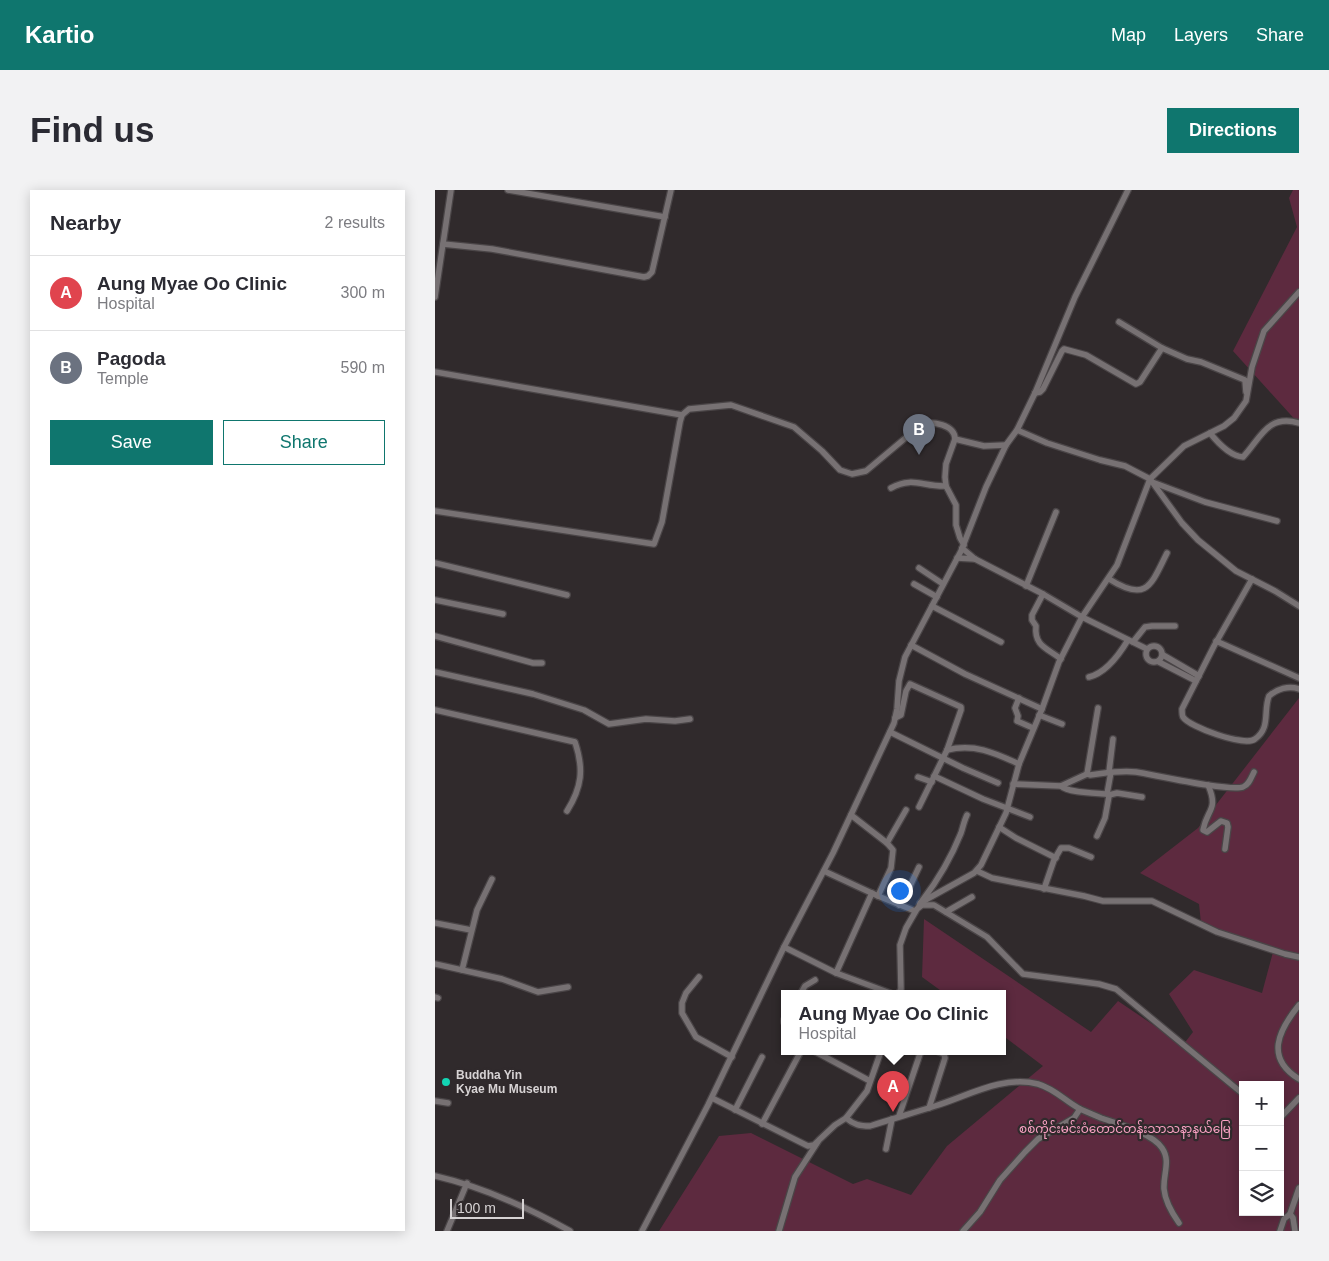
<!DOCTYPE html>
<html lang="en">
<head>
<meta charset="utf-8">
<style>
	body { margin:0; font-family:Helvetica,"Noto Sans Myanmar",sans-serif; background:#f2f2f3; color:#2b2b33 }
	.controls { position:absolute; right:15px; bottom:15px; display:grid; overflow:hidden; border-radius:0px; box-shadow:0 2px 12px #0003 }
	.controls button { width:45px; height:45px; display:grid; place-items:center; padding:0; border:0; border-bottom:1px solid #e1e1e2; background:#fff; color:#2b2b33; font:25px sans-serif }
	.scale { position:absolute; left:15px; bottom:12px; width:74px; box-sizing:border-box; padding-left:5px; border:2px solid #d7d3d4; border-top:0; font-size:14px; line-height:18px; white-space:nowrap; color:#d7d3d4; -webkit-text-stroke:4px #302a2c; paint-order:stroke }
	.you { position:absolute; left:464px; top:700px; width:18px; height:18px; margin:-12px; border:4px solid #fff; border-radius:50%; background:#1a73e8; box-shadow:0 0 0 8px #1a73e833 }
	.badge { display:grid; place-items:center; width:32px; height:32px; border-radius:50%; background:#0f766e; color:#fff; font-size:16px; font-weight:700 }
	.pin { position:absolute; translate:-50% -41px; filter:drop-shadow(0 1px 2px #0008) }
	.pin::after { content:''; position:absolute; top:26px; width:18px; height:15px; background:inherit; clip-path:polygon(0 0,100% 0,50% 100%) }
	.popup { position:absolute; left:346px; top:800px; width:225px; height:65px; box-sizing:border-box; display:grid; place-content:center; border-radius:0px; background:#fff; filter:drop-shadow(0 1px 4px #0005); font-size:16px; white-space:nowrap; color:#7c7c81 }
	.popup b { font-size:19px; color:#2b2b33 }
	.popup::after { content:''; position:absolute; left:50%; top:100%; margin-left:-10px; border:10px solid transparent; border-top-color:#fff }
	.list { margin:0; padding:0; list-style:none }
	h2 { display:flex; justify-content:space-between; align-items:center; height:65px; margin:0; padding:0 20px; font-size:21px }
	h2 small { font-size:16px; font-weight:400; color:#7c7c81 }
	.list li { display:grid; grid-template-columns:32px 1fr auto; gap:15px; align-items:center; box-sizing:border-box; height:75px; padding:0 20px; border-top:1px solid #e1e1e2 }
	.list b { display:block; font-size:19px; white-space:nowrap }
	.list p { margin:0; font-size:16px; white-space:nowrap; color:#7c7c81 }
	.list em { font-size:16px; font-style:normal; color:#7c7c81 }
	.actions { display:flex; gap:10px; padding:15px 20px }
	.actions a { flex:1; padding:11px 0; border:1px solid #0f766e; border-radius:0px; text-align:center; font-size:18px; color:#0f766e }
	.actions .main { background:#0f766e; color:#fff }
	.icon { flex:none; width:28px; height:28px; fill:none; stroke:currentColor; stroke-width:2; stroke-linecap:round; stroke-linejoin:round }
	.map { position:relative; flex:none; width:864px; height:1041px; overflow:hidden; border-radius:0px }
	header { display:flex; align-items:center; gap:30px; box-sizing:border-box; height:70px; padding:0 25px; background:#0f766e; color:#fff }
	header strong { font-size:24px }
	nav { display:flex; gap:28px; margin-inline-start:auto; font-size:18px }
	.intro { display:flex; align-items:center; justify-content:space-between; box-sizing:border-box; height:120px; padding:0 30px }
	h1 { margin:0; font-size:35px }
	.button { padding:12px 22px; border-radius:0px; background:#0f766e; color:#fff; font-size:18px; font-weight:700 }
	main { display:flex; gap:30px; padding:0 30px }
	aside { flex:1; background:#fff; border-radius:0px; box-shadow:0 2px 12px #0003 }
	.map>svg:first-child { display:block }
</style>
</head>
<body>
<header>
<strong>Kartio</strong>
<nav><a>Map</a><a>Layers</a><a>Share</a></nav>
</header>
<div class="intro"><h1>Find us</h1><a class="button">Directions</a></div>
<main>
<aside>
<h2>Nearby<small>2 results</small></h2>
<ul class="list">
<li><span class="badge" style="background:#e0444e">A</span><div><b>Aung Myae Oo Clinic</b><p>Hospital</p></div><em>300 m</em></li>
<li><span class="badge" style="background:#6b7280">B</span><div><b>Pagoda</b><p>Temple</p></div><em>590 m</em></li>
</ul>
<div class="actions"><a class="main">Save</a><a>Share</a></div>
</aside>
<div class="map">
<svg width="864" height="1041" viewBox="0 0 864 1041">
	<rect width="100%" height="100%" fill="#302a2c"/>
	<g fill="#5d2a3f" fill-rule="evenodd">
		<path d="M 858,0 L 864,0 L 864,234 L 798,161 L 862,37 L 854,8 Z"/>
		<path d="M 864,508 L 864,1041 L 224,1041 L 284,946 L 316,943 L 418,994 L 432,989 L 476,1005 L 512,956 L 608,876 L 567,845 L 567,803 L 509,803 L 487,787 L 489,729 L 656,842 L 683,811 L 748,855 L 758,842 L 734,804 L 759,780 L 827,803 L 838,762 L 766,733 L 764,714 L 705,683 L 763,638 ZM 808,895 L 845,895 L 845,1022 L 808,1022 Z"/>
	</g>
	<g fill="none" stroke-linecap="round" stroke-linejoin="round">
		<g stroke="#4a4547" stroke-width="8">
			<g id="street">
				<path d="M 73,0 L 230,27"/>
				<path d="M 8,54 L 57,59 L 209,87 L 213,86 L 217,82 L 236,0"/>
				<path d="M 0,107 L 16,0"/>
				<path d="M 684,132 L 727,158"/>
				<path d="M 0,182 L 247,225"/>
				<path d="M 600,203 L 605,202 L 608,199 L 627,161 L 629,159 L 651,165 L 701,194 L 705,192 L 727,158 L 752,169 L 766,172 L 810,190 L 811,202"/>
				<path d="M 582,240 L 612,253 L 665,270 L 690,276 L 715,289 L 747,333 L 763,350 L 801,381 L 840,401 L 864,416"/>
				<path d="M 775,243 C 783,253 795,266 808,267 C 826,248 832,224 864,233"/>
				<path d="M 520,249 L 511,274 L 510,287 L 511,296 L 521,315 L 521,335 L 525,348 L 529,355"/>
				<path d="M 717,292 L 770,312 L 842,331"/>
				<path d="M 456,298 C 478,286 488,297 511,296"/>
				<path d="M 0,321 L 219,354 L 227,332 L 245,232 L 247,225 L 254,219 L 296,215 L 359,237 L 387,261 L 405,280 L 417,284 L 431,281 L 486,235 C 497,230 520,235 520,249 L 549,256 L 571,255"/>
				<path d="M 527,358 L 540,369 L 608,404 L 647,427 L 712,459"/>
				<path d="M 522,368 L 540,369"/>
				<path d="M 0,373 L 132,405"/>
				<path d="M 484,378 L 508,394"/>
				<path d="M 674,389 C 712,413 716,395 732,363"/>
				<path d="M 817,389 L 779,456 L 747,519 C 747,522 747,525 748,527 C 754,537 810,557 820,549 C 836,538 828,521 834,506 C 842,499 854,495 864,499"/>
				<path d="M 479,394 L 502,407"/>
				<path d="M 591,396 L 621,322"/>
				<path d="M 608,404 L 597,425 L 597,430 L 601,436 C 599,456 612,458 626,469"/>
				<path d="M 0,410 L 68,424"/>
				<path d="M 497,416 L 566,452"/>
				<path d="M 0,446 L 98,473 L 107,473"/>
				<path d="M 781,451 L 864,488"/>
				<path d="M 698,452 L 710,437 L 717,436 L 740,436"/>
				<path d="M 476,455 L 530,484 L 607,519"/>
				<circle cx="719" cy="464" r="8"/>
				<path d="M 728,465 L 764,486"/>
				<path d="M 724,472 L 761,491"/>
				<path d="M 0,482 L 98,504 L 149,520 L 174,534 L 211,529 L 240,531 L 255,529"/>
				<path d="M 654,487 C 671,483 684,465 693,450"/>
				<path d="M 584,508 L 580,518 L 583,526 L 582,531 L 598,538"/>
				<path d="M 0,520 L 140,552 C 149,579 147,597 132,621"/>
				<path d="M 604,525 L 627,534"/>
				<path d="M 460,528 L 466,525 L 471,501 L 475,494 L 526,517 L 526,520 L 512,560 L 484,617"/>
				<path d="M 455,542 L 528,578 L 563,593"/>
				<path d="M 512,560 C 539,553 560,563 584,574"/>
				<path d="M 674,582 L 678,549"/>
				<path d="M 652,584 L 663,518"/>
				<path d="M 499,586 L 548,609 L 595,627"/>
				<path d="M 483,587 L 497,592"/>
				<path d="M 578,594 L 626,596 L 652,584 L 655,585 C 671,583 685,580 701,582 C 720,585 795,602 808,597 C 814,595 816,588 819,582"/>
				<path d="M 773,595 C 784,620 772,619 768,640 L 772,642 L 786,631 L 792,633 L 793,637 L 790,659"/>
				<path d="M 626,596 C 633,603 661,603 672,604 L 674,606 L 670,628 L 662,646"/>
				<path d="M 672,604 L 676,582"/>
				<path d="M 674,605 L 682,603 L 707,607"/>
				<path d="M 416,625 L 452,653 L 458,660 L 456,678 L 443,706"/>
				<path d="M 564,637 L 581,648 L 621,668"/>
				<path d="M 452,653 L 471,620"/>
				<path d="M 389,681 L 443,706 L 480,721"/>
				<path d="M 542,681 L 557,688 L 649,706 L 668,711 L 717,711 L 782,742 L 850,764 L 864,767"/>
				<path d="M 609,699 L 619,670 L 626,658 L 634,658 L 656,667"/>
				<path d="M 487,711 C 503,690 516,668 526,643 C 528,637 529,631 532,625"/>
				<path d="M 464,715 L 475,696 L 484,677"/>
				<path d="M 484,716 L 485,713 L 539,683 L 546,675 L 571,623 L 584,574 L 607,519 L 624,472 L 647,427 L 682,375 L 715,289 L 749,256 L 789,236 L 799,228 L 811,211 L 817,177 L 829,141 L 864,102"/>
				<path d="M 511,722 L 537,707"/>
				<path d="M 0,733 L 36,740"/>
				<path d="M 349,757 L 401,783 L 455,803"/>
				<path d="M 0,774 L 67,789 L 103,802 L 133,797"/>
				<path d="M 27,780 L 42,720 L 57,689"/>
				<path d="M 401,783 L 437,703"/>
				<path d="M 264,787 L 251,803 L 247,813 L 247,823 L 261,847 L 297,867"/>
				<path d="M 366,803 L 370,796 L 380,790"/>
				<path d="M 464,803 L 466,799 L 465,755 L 471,738 L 482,719 L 487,715 L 499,715 L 552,747 L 588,784 L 664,794 L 681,799 L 808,904"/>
				<path d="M 0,807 L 3,808"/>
				<path d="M 864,815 C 843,841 830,868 864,889"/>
				<path d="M 349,830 L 349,832"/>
				<path d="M 379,861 L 435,891"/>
				<path d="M 277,908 L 373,956 L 379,955 L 382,952"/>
				<path d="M 0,911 L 13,913"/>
				<path d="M 494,918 L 510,868 L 509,864 L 502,861"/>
				<path d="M 300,920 L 327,867"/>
				<path d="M 464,926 L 486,861"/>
				<path d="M 411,928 C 419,935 425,936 435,936 C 457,929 478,923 500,916 C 533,906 567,885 603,894 C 620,899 630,911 645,919 C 652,922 659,925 666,928 C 683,934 717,943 727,958 C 736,971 728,984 729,999 C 730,1011 737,1023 744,1033"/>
				<path d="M 845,928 L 864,908"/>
				<path d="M 327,934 L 366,861"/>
				<path d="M 451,959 L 457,929"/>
				<path d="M 0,986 C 48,997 92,1017 135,1041"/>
				<path d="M 12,1041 L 32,993"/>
				<path d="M 207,1041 L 273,915 L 349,757 L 398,663 L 459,533 L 462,519 L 464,491 L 470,467 L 526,361 L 551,297 L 571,255 L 582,240 L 600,203 L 640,107 L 693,0"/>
				<path d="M 344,1041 L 360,987 L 384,950 L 400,935 L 411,928 L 432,901 L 446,861"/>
				<path d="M 528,1041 L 545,1022 L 565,990 L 590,962 L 603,949 L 639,928 L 645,919"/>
				<path d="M 845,1041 L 849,1029 L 855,1024"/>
				<path d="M 860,1041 L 858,1028 L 855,1024 L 864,998"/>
			</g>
		</g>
		<use href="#street" stroke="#777173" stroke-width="5.5"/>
	</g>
	<circle fill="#13d5b4" stroke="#302a2c" stroke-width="2" cx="11" cy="892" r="5"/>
	<g text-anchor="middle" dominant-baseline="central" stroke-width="4.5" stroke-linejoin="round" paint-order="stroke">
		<g font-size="12" font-weight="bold" fill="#d7d3d4" stroke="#302a2c" text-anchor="start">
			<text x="21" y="885">Buddha Yin<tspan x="21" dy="14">Kyae Mu Museum</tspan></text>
		</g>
		<g font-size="12" fill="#fba2c4" stroke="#302a2c">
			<text x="690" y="939">စစ်ကိုင်းမင်းဝံတောင်တန်းသာသနာ့နယ်မြေ</text>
		</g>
	</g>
</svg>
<div class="controls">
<button>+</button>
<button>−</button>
<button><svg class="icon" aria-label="layers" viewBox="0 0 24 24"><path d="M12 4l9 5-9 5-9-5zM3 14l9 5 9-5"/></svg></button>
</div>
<div class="scale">100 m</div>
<div class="you"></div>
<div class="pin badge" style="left:458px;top:922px;background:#e0444e">A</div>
<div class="popup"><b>Aung Myae Oo Clinic</b>Hospital</div>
<div class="pin badge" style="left:484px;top:265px;background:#6b7280">B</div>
</div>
</main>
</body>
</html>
